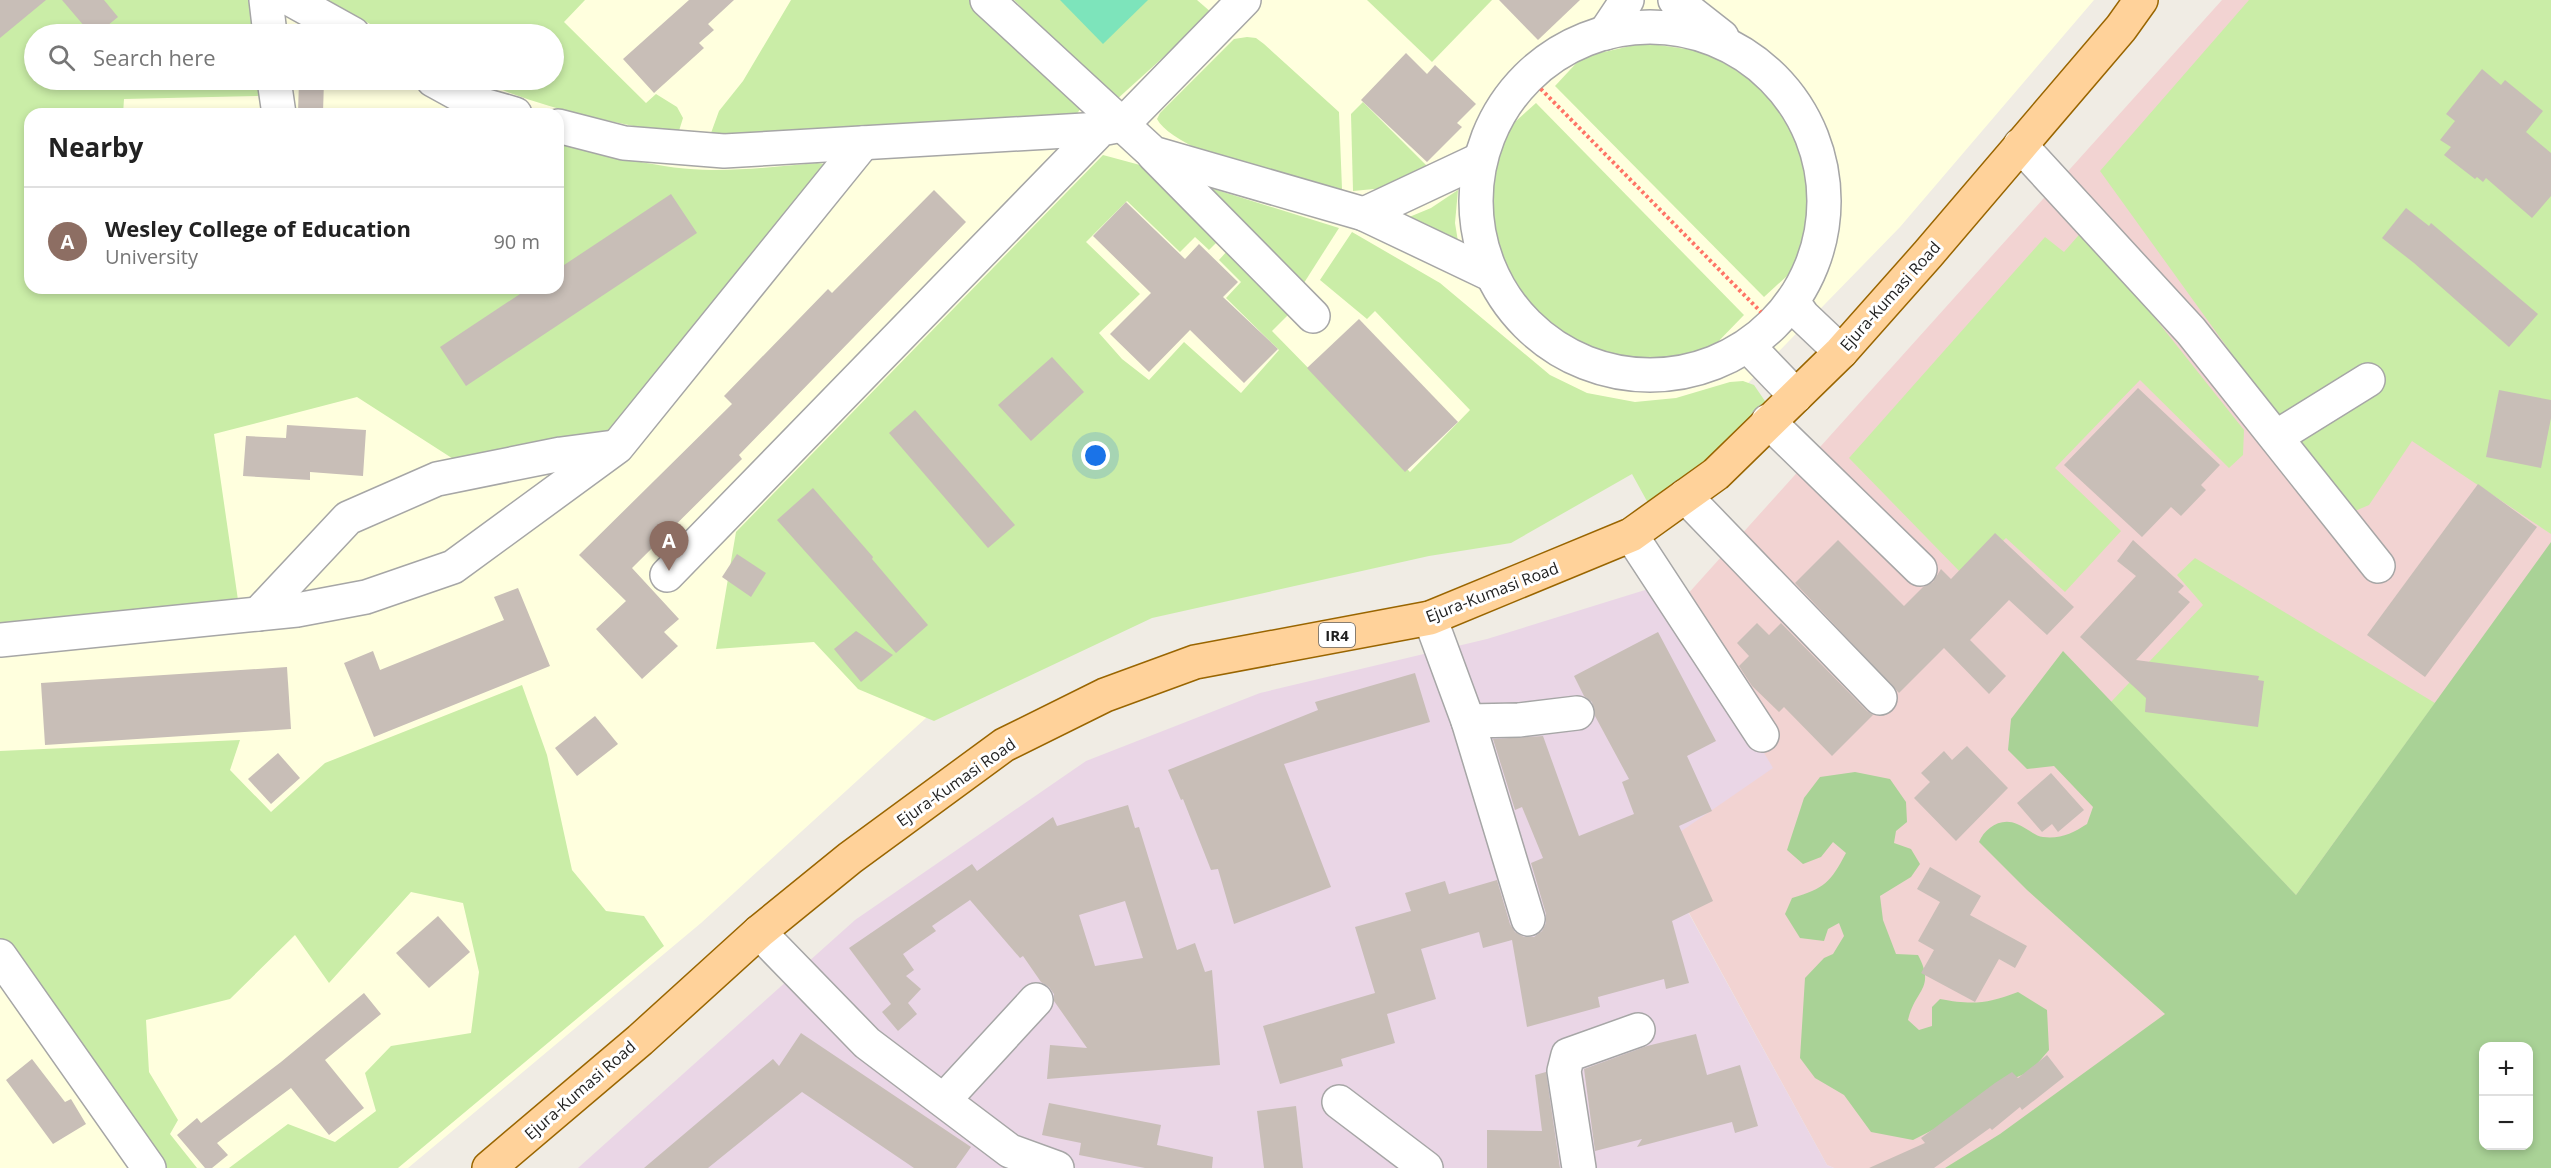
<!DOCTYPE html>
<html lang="en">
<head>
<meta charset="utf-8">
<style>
	body { margin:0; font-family:"Open Sans",sans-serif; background:#f6f6f6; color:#222 }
	.controls { position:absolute; right:18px; bottom:18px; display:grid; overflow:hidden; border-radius:12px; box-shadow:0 3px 9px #0003 }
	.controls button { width:54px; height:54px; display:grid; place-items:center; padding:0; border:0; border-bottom:2px solid #e0e0e0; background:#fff; color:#222; font:30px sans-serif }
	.you { position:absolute; left:1096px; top:456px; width:21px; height:21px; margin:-15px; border:4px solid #fff; border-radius:50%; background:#1a73e8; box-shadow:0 0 0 9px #1a73e833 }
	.badge { display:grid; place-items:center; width:39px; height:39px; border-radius:50%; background:#cd0003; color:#fff; font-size:20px; font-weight:700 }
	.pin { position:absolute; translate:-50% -50px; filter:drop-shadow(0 2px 3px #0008) }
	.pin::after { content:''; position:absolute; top:32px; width:21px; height:18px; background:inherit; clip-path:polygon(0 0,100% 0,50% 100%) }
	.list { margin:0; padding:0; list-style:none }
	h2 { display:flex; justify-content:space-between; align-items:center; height:78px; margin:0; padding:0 24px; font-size:26px }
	h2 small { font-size:20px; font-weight:400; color:#767676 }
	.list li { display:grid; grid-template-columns:39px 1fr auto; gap:18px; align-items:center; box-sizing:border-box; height:108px; padding:0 24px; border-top:2px solid #e0e0e0 }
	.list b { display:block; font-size:22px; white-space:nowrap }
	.list p { margin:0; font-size:20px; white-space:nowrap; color:#767676 }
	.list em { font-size:20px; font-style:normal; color:#767676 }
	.icon { flex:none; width:33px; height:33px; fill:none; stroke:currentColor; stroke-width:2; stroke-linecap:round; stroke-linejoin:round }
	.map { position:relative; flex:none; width:2551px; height:1168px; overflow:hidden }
	.search { position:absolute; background:#fff; box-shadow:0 3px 9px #0003; left:24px; top:24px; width:540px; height:66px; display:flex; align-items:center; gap:15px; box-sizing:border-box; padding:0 21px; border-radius:33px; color:#767676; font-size:22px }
	.panel { position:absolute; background:#fff; box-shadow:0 3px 9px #0003; left:24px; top:108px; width:540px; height:186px; border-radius:18px }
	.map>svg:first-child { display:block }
</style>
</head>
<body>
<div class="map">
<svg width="2551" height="1168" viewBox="0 0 2551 1168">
	<rect width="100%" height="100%" fill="#f0ece4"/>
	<path fill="#f2d3d2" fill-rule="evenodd" d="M 2222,0 L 2551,0 L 2551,1168 L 1834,1168 L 1827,1165 L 1654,849 L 1677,606 ZM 2484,1046 L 2528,1046 L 2528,1146 L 2484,1146 Z"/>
	<path fill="#ead6e6" d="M 1658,586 L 1677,606 L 1773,768 L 1654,850 L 1827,1165 L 1834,1168 L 578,1168 L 855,920 L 1086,761 L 1260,693 L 1487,639 Z"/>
	<path fill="#ffffde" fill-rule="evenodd" d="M 0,0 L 2094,0 L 1900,227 L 1718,414 L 1165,608 L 937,708 L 701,923 L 408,1168 L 0,1168 ZM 34,34 L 554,34 L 554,80 L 34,80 ZM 30,114 L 558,114 L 558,288 L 30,288 Z"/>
	<g fill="#caeda7">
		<path d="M 0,0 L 260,0 L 260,34 L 34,34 L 34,80 L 259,80 L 258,96 L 124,99 L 123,114 L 30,114 L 30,288 L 558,288 L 558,140 C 601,155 670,171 716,170 C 749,170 783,166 817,163 L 824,164 L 827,167 L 617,424 L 600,435 L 458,462 L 357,397 L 214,434 L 238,600 L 0,624 Z"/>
		<path d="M 327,0 L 585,0 L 564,22 L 646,103 L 656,94 L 677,107 L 683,118 L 678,134 C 610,122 542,109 479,80 L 554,80 L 554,34 L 388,34 Z"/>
		<path d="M 791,0 L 975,0 L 1081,108 L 1076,115 L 716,140 L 711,133 L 719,111 L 743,81 Z"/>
		<path d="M 1014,0 L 1197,0 L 1212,13 L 1115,101 Z"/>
		<path d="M 1367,0 L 1492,0 L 1432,62 Z"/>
		<path d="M 2249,0 L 2551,0 L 2551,534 L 2412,441 L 2369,505 L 2355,511 L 2268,404 L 2100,171 Z"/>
		<path d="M 1247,37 L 1256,38 L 1264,44 L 1339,112 L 1342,189 C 1331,188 1319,188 1309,186 C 1275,179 1173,149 1157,119 L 1160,113 L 1234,39 Z"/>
		<path d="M 1644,43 L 1707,52 L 1760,86 L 1797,137 L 1812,198 L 1799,265 L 1764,297 L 1555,86 L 1582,57 Z"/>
		<path d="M 1363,102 L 1428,167 L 1395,187 L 1353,191 L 1351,114 Z"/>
		<path d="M 1536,103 L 1744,315 L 1711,349 L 1643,361 L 1581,345 L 1531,307 L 1499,253 L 1490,191 L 1506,130 Z"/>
		<path d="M 1103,155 L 1140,165 L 1217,242 L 1209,250 L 1195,237 L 1180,252 L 1127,201 L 1086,242 L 1140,294 L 1099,333 L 1122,359 L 1149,380 L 1184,342 L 1241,393 L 1279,350 L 1226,298 L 1241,282 L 1219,260 L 1228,250 L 1292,311 L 1272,331 L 1410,472 L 1470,410 L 1375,311 L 1367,319 L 1320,280 L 1352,232 L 1440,283 L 1550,375 L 1587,393 L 1635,402 L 1676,398 L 1730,382 L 1743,381 L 1754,385 L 1767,404 L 1723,452 L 1648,503 L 1632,474 L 1511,543 L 1429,556 L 1152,618 L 934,721 L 858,689 L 814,642 L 716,649 L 736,532 Z"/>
		<path d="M 1207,187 L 1339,228 L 1302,286 Z"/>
		<path d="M 1458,190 L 1455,223 L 1460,254 L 1402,220 L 1431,208 Z"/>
		<path d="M 2084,229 L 2244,430 L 2243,455 L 2229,468 L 2140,380 L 2055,468 L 2121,531 L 2065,592 L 2006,538 L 1965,577 L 1849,458 L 2045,237 L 2064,252 Z"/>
		<path d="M 2195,558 L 2435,703 L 2296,895 L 2111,702 L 2203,605 L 2177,575 Z"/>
		<path d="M 522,685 L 547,755 L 572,870 L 606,911 L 644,916 L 664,946 L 398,1168 L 229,1168 L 288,1124 L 335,1142 L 376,1111 L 365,1073 L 391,1046 L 471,1033 L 479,972 L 463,903 L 411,892 L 329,983 L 295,935 L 230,999 L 146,1020 L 149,1072 L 178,1120 L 170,1134 L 197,1168 L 155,1168 L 0,945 L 0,751 L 240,740 L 230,770 L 271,812 L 325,763 Z"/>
	</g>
	<g fill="#a9d296" fill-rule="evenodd">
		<path d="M 2551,542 L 2551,1168 L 1945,1168 L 2000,1134 L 2165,1014 L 2027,890 L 1979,842 C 1985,828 2001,817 2017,824 C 2026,827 2034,836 2043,837 C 2061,839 2073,833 2087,824 L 2093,807 L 2054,766 L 2027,769 L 2008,750 L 2011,719 L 2063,651 L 2296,895 ZM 2484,1046 L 2528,1046 L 2528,1146 L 2484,1146 Z"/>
		<path d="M 1855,772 L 1890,779 L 1906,802 L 1907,822 L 1896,831 L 1894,843 L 1911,849 L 1920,864 L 1911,877 L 1880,896 L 1883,920 L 1896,954 L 1918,955 C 1936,989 1915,989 1908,1020 L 1919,1030 L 1932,1026 L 1932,1007 L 1940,999 C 1972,1005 1987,1004 2018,992 L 2047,1010 L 2049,1050 L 2031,1071 L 2006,1082 L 1958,1117 L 1913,1140 L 1871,1132 L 1844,1095 L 1815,1078 L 1800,1058 L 1805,978 L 1824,958 L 1833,954 L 1844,936 L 1839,923 L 1828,929 L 1824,941 L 1800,938 L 1785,914 L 1792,898 C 1825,888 1830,883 1846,853 L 1833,842 L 1821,857 L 1803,864 L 1787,850 L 1804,798 L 1820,777 Z"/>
	</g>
	<path fill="#7de4bb" d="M 1060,0 L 1148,0 L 1103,44 Z"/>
	<g fill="#c8beb7" fill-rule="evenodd">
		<path d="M 0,0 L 46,0 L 0,38 Z"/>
		<path d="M 62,0 L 104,0 L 118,17 L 97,34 L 91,34 Z"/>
		<path d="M 689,0 L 734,0 L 708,24 L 714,30 L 699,43 L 704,48 L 654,93 L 623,59 Z"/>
		<path d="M 1499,0 L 1580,0 L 1538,40 Z"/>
		<path d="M 1406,53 L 1427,74 L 1435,65 L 1476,104 L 1457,123 L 1462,127 L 1427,162 L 1361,100 Z"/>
		<path d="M 2482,69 L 2501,85 L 2505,80 L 2543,111 L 2526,132 L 2551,153 L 2551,196 L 2532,218 L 2486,178 L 2483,182 L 2477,177 L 2475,179 L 2444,155 L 2451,147 L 2440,140 L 2455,121 L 2446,114 Z"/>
		<path d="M 299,80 L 324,80 L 323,112 L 298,112 Z"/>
		<path d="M 934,190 L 966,222 L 739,455 L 742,459 L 632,568 L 679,619 L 664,632 L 678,646 L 642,679 L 596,629 L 626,601 L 579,555 L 732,404 L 724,396 L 828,289 L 832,293 Z"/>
		<path d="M 671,194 L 697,233 L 466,386 L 440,347 L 529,288 L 558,288 L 558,269 Z"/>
		<path d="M 1126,202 L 1185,259 L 1199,244 L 1238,282 L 1223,297 L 1278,349 L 1244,383 L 1190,330 L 1149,372 L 1110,334 L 1151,293 L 1093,236 Z"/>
		<path d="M 2406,208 L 2429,226 L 2431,223 L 2538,314 L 2509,347 L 2414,263 L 2382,238 Z"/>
		<path d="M 1359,319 L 1458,422 L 1405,472 L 1307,368 Z"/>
		<path d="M 1052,357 L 1084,392 L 1031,441 L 998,405 Z"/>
		<path d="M 2138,388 L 2220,465 L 2201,485 L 2206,490 L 2181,516 L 2171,507 L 2142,537 L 2064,465 Z"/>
		<path d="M 2499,390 L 2551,400 L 2551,418 L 2541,468 L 2486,457 Z"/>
		<path d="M 915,410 L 1015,525 L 988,548 L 889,433 Z"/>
		<path d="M 287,425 L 366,430 L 363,476 L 310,472 L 310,480 L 243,476 L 246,436 L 286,438 Z"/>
		<path d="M 2478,484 L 2537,527 L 2425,677 L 2367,635 Z"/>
		<path d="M 813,488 L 873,557 L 872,559 L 928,625 L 896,653 L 777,520 Z"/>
		<path d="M 1995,533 L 2074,607 L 2047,635 L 2009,600 L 1970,640 L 2006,676 L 1989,694 L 1944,648 L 1899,693 L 1795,583 L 1838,540 L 1904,606 L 1923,587 L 1933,582 L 1941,569 L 1951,579 Z"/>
		<path d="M 2133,540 L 2184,586 L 2178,592 L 2190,602 L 2136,660 L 2259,676 L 2258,680 L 2264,681 L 2258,727 L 2145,712 L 2146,698 L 2080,637 L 2136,576 L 2117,561 Z"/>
		<path d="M 737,554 L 766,573 L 751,597 L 722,577 Z"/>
		<path d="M 518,588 L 550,666 L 374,737 L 344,663 L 373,651 L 380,670 L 504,620 L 494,597 Z"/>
		<path d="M 1757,623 L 1769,635 L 1781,623 L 1867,711 L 1873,715 L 1832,756 L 1784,707 L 1779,712 L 1752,686 L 1739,666 L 1749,656 L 1737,643 Z"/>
		<path d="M 856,631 L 893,655 L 861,682 L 834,649 Z"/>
		<path d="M 1658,632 L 1716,741 L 1687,756 L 1712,811 L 1679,826 L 1713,901 L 1672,921 L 1689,983 L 1666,989 L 1664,979 L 1598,997 L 1600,1007 L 1527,1027 L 1512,940 L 1483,948 L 1479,932 L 1421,949 L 1436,999 L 1387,1014 L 1395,1043 L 1341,1059 L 1343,1066 L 1280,1084 L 1263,1026 L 1375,993 L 1355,927 L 1411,911 L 1405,893 L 1445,881 L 1449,894 L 1497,880 L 1510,924 L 1515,932 L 1524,937 L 1534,937 L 1542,931 L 1546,923 L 1546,914 L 1531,863 L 1543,858 L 1522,807 L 1515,810 L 1493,739 L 1543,736 L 1579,836 L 1634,814 L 1622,782 L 1629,779 L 1595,716 L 1592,702 L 1584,696 L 1574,676 Z"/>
		<path d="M 287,667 L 291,729 L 45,745 L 41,683 Z"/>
		<path d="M 1415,673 L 1430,722 L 1284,764 L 1331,887 L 1234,924 L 1218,869 L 1211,870 L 1183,799 L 1181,800 L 1168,770 L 1318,710 L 1315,702 Z"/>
		<path d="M 595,716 L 618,744 L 577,776 L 555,748 Z"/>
		<path d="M 1967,746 L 2008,788 L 1956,841 L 1914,798 L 1930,782 L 1921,773 L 1944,751 L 1952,760 Z"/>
		<path d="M 278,753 L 300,778 L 271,804 L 248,779 Z"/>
		<path d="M 2051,773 L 2084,810 L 2058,832 L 2052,824 L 2042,832 L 2017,803 Z"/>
		<path d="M 1128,805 L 1135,828 L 1139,827 L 1177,950 L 1195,943 L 1205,972 L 1212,970 L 1220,1065 L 1047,1079 L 1050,1045 L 1087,1048 L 1054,1001 L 1054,994 L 1049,987 L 1041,982 L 1023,956 L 1020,958 L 970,900 L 932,926 L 936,931 L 903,954 L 914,970 L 906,976 L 921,989 L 908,1003 L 917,1014 L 898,1031 L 882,1012 L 891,1004 L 849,948 L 972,864 L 977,871 L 1053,817 L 1057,826 ZM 1125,901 L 1143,958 L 1095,966 L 1079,915 Z"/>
		<path d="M 1930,867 L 1981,896 L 1970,915 L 2027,946 L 2015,968 L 1999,959 L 1975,1002 L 1921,973 L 1934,950 L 1918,941 L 1940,902 L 1917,889 Z"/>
		<path d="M 438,916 L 470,952 L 429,988 L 396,953 Z"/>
		<path d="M 364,993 L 381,1014 L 325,1060 L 364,1108 L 329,1135 L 291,1088 L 217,1143 L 228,1155 L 212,1168 L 205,1168 L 177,1135 L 197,1118 L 201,1123 L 281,1062 Z"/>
		<path d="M 801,1033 L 971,1147 L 956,1168 L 914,1168 L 802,1092 L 708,1168 L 644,1168 L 773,1059 L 779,1066 Z"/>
		<path d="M 1696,1034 L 1707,1075 L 1740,1065 L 1758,1126 L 1735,1133 L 1732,1122 L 1637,1147 L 1642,1139 L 1595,1151 L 1584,1069 L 1647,1046 Z"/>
		<path d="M 2047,1055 L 2064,1077 L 2022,1110 L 2020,1107 L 1992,1130 L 1990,1128 L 1934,1168 L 1869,1168 L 1925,1143 L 1921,1138 L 1995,1083 L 2012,1072 L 2018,1078 Z"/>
		<path d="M 32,1059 L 65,1102 L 71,1099 L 86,1124 L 53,1144 L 6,1080 Z"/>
		<path d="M 1546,1072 L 1560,1168 L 1487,1168 L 1487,1130 L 1542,1131 L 1535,1075 Z"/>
		<path d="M 1049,1103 L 1161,1125 L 1157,1145 L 1213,1157 L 1212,1168 L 1145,1168 L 1079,1155 L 1081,1143 L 1042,1135 Z"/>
		<path d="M 1296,1106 L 1303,1168 L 1264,1168 L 1257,1111 Z"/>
	</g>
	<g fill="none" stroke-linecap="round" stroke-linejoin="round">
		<g stroke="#a6a6a6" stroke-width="36">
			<g id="minor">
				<path d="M 266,0 L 270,34"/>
				<path d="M 292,0 L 353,34"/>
				<path d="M 987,0 L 1153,153 L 1364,214 L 1490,274"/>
				<path d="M 1675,0 L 1722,37"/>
				<circle cx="1650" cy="201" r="174"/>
				<path d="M 1605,33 L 1627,0"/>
				<path d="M 274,80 L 279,114"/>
				<path d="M 433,80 L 473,102 L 515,114"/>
				<path d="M 558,126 L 624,143 L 724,151 L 1101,129"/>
				<path d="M 2020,145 L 2191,331 L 2378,566"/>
				<path d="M 1154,155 L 1313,316"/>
				<path d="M 1364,214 L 1479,160"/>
				<path d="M 1793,302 L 1803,316 L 1841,352"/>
				<path d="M 1748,346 L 1796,396"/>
				<path d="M 1768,421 L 1920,569"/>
				<path d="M 2276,437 L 2368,380"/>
				<path d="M 1685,496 L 1880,698"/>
				<path d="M 1631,535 L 1762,735"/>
				<path d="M 667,575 L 1101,129 L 1122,125 L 1244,0"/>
				<path d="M 258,614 L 348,518 L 437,479 L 561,454 L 614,447"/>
				<path d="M 1430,618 L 1468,721 L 1528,919"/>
				<path d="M 0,640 L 297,610 L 366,597 L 453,567 L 617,447 L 863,143"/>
				<path d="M 1468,721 L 1519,720 L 1577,713"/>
				<path d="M 759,932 L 867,1043 L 1010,1151 L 1057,1168"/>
				<path d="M 0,956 L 149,1168"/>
				<path d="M 944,1100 L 1036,1000"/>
				<path d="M 1339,1102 L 1426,1168"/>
				<path d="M 1579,1168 L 1564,1071 L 1568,1055 L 1638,1030"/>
			</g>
		</g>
		<g stroke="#996500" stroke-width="36">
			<path id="major" d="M 489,1168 L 640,1040 L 759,932 L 850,858 L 1004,745 L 1105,695 L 1195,662 L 1430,618 L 1631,535 L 1716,474 L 1841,352 L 1928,254 L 2121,28 L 2141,0"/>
		</g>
		<path stroke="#ff7466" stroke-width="4" stroke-dasharray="3 3" stroke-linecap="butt" d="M 1528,76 L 1761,312"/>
		<use href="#minor" stroke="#fff" stroke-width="33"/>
		<use href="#major" stroke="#ffd29a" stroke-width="33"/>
	</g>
	<g text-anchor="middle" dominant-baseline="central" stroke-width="6" stroke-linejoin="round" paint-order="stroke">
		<rect fill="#fff" stroke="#626262" stroke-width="1.5" x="1319" y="623" width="36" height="24" rx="4.5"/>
		<g font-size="15" font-weight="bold" fill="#1f1f1f">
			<text x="1337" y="635">IR4</text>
		</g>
		<g font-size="16" fill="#1f1f1f" stroke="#fff">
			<text transform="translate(1890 296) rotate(-48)">Ejura-Kumasi Road</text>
			<text transform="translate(1492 592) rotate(-21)">Ejura-Kumasi Road</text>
			<text transform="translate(956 782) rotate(-35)">Ejura-Kumasi Road</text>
			<text transform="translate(580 1090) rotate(-41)">Ejura-Kumasi Road</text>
		</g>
	</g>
</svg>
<div class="controls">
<button>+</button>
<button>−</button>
</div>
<div class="you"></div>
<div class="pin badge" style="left:669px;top:571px;background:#8d6e63">A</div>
<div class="search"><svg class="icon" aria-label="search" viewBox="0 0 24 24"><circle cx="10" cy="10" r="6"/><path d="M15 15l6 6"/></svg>Search here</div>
<section class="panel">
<h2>Nearby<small></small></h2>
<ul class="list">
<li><span class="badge" style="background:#8d6e63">A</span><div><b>Wesley College of Education</b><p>University</p></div><em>90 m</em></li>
</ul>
</section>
</div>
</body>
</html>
